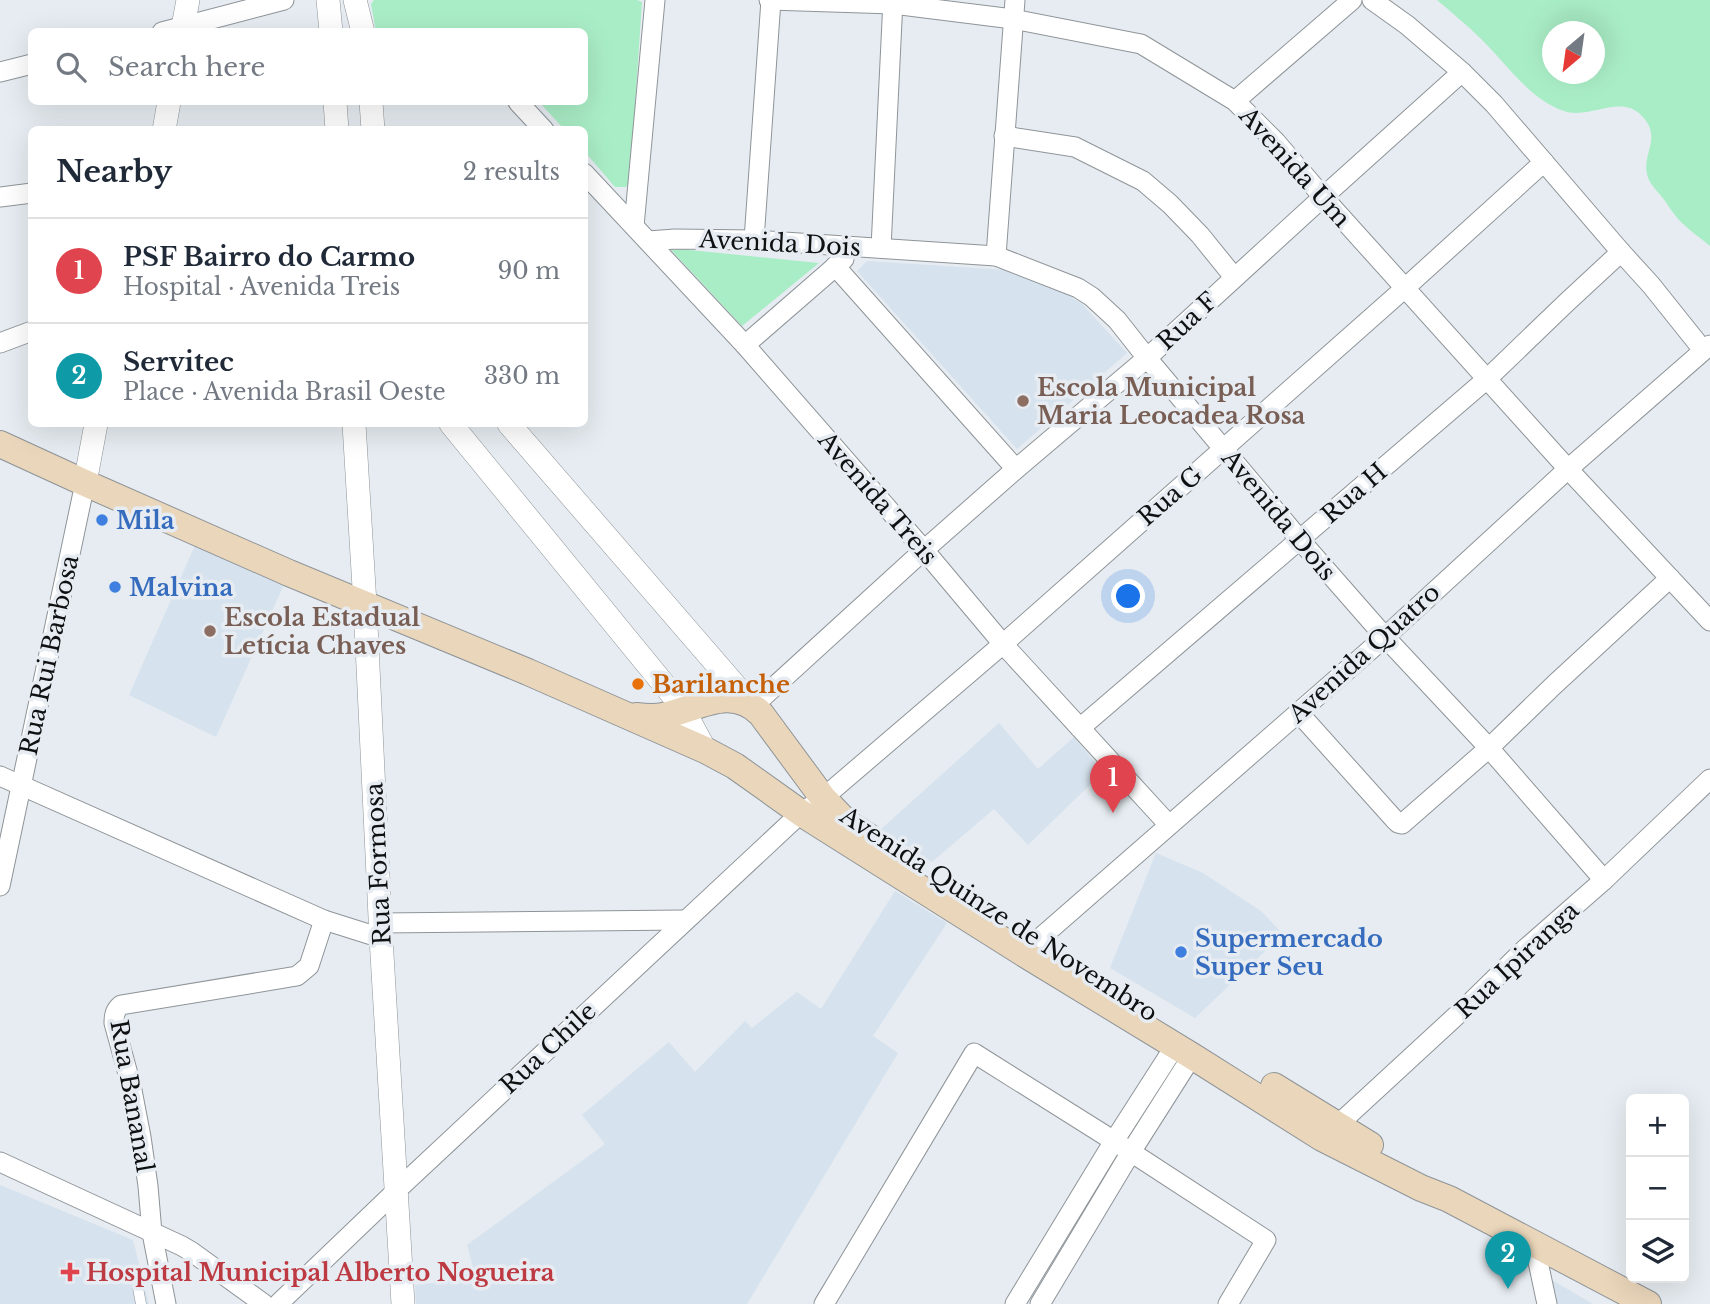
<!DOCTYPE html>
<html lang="en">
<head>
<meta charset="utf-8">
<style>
	body { margin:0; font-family:"Libre Baskerville",serif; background:#f6f6f7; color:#1f2937 }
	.controls { position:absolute; right:21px; bottom:21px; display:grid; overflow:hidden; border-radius:10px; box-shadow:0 7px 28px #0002 }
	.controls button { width:63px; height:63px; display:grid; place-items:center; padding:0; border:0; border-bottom:2px solid #e0e1e3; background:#fff; color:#1f2937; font:35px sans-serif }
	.compass { position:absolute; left:1542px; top:21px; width:63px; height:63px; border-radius:50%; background:#fff; box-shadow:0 7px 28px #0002; rotate:209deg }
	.you { position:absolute; left:1129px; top:597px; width:24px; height:24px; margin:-18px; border:5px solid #fff; border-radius:50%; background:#1a73e8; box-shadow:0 0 0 10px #1a73e833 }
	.badge { display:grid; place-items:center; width:46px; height:46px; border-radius:50%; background:#905c0d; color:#fff; font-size:23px; font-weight:700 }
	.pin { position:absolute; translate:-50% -58px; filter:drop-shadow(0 2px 4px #0008) }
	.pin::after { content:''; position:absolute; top:37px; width:24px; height:21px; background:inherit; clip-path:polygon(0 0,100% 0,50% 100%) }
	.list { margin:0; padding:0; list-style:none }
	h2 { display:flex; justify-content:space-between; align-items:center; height:91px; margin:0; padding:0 28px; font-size:30px }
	h2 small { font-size:23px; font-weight:400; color:#747a83 }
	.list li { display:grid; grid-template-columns:46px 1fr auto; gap:21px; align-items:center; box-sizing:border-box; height:105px; padding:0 28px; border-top:2px solid #e0e1e3 }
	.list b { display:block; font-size:26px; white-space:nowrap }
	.list p { margin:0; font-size:23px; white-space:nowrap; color:#747a83 }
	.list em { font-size:23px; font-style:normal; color:#747a83 }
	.icon { flex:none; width:38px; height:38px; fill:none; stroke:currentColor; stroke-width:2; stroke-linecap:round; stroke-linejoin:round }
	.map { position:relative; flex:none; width:1710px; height:1304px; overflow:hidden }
	.search { position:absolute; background:#fff; box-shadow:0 7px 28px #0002; left:28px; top:28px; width:560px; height:77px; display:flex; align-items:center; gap:18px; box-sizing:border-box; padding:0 24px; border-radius:10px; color:#747a83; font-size:26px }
	.panel { position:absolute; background:#fff; box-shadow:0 7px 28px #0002; left:28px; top:126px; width:560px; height:301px; border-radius:10px }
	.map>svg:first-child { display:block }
</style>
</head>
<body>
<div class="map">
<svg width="1710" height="1304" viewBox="0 0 1710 1304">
	<rect width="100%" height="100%" fill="#e6ecf1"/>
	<g fill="#d6e2ed">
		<path d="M 867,261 L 1007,270 L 1045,281 L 1082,304 L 1127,353 L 1017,449 L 857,271 Z"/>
		<path d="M 196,543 L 285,582 L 216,737 L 129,695 Z"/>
		<path d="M 999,723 L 1038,769 L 1074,737 L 1103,772 L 1028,845 L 994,809 L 932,862 L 880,830 Z"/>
		<path d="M 1156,853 L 1203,873 L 1261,911 L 1283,934 L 1195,1018 L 1110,968 Z"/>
		<path d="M 895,891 L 947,923 L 873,1036 L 898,1053 L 747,1304 L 416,1304 L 415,1285 L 476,1278 L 467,1245 L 605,1144 L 582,1115 L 669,1042 L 695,1072 L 745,1021 L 752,1028 L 797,992 L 821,1009 Z"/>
		<path d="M 0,1185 L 133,1240 L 149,1304 L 0,1304 Z"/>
		<path d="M 1552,1280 L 1593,1304 L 1557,1304 Z"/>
	</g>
	<g fill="#a9edc6" fill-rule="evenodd">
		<path d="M 374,0 L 637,0 L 642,2 L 630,180 L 626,187 L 615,187 L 585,152 L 584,130 L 564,129 L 539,102 L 584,102 L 584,32 L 376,31 L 371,4 Z"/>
		<path d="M 1437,0 L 1710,0 L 1710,246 C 1701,238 1690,231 1681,222 C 1674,215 1668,205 1662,197 C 1658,192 1652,186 1649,180 C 1638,155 1665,139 1641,115 C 1620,94 1589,120 1564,111 C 1529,99 1506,63 1481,39 C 1467,25 1452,13 1437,0 ZM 1552,32 L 1594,32 L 1594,74 L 1552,74 Z"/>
		<path d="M 680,249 L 819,263 L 742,326 L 671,250 Z"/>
	</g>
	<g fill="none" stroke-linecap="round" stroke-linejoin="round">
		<g stroke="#8e9498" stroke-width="11">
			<path id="service" d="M 138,1288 L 141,1304"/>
		</g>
		<g stroke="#8e9498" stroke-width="21">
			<g id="minor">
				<path d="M 769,0 L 893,4 L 1013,19 L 1141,44 L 1235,101 L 1276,142 L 1323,197 L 1568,469 L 1710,621"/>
				<path d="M 1372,0 L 1407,25 L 1462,72 L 1494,104 L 1621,252 L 1651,285 L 1703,350"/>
				<path d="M 162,32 L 284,0"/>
				<path d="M 0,72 L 32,64"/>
				<path d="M 1235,101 L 1352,0"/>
				<path d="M 518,102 L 544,130"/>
				<path d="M 1004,136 L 1075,147 L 1143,181 L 1170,204 L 1200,235 L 1234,277"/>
				<path d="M 584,173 L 745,345 L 924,550 L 1003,644 L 1169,825"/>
				<path d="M 0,197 L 32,193"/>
				<path d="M 634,226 L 655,0"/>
				<path d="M 754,240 L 771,0"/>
				<path d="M 648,241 L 675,239 L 754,240 L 996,256 L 1078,288 L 1092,297 L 1117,320 L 1147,358 L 1300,540 L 1385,637 L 1489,748 L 1604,880"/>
				<path d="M 881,248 L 893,0"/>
				<path d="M 996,256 L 1015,0"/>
				<path d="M 835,266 L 1016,469"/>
				<path d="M 0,343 L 32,331"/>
				<path d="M 745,345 L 844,259"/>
				<path d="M 753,706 L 924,550 L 1016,469 L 1147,358 L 1323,197 L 1462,72"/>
				<path d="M 1298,712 L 1394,819 L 1398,823 L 1402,824 L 1489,748 L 1554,685 L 1670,578"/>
				<path d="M 1080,728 L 1488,378 L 1566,303 L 1621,252"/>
				<path d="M 0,776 L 324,920 L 381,938"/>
				<path d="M 0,886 L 85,483"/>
				<path d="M 380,923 L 685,920"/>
				<path d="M 1023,953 L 1385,637 L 1568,469 L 1710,345"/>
				<path d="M 1329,1133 L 1469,1004 L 1524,950 L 1604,880 L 1710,779"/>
				<path d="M 0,1162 L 182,1246 L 192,1252 L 264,1304"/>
				<path d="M 1534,1243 L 1547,1304"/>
				<path d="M 166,1304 L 152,1233 L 148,1186 L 141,1137 L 131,1085 L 114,1023 C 114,1015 115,1010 121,1005 L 297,976 L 309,966 L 324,920"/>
				<path d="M 278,1304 L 396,1191 L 801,813 L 823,798 L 1003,644 L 1405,288 L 1544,162"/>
				<path d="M 824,1304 L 974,1053 L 1114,1141 L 1266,1240 L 1228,1304"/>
				<path d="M 1015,1304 L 1114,1141 L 1175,1046"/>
				<path d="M 1040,1304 L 1131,1152 L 1192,1056"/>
			</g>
		</g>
		<g stroke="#8e9498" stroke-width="24">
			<g id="tertiary">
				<path d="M 328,0 L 331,32"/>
				<path d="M 355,0 L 363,32"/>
				<path d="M 182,32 L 188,0"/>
				<path d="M 335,102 L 337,130"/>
				<path d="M 371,102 L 373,130"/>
				<path d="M 164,130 L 169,102"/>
				<path d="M 354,424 L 365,604 L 381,938 L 403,1304"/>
				<path d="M 451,424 L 675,698 L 683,709 L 705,750"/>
				<path d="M 509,424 L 752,705"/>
				<path d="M 85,483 L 96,424"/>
			</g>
		</g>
		<g stroke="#8e9498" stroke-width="28">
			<g id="secondary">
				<path d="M 0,444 L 85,483 L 289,573 L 528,672 L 705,750 L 735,766 L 801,813 L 1023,953 L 1192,1056 L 1322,1138 L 1421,1188 L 1449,1199 L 1648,1304"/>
				<path d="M 636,716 C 645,717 654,718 663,716 C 697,709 731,683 761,714 L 823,798 L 847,823 L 869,837"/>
				<path d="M 1274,1086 L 1370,1145"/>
			</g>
		</g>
		<use href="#service" stroke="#fff" stroke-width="10"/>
		<use href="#minor" stroke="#fff" stroke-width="19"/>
		<use href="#tertiary" stroke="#fff" stroke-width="23"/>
		<use href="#secondary" stroke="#ead6ba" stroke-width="26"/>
	</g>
	<g fill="#8d6e63" stroke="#e6ecf1" stroke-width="2.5">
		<circle cx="1023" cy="401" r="7"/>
		<circle cx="210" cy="631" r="7"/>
	</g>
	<g fill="#3f7fe0" stroke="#e6ecf1" stroke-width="2.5">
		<circle cx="102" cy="520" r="7"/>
		<circle cx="115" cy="587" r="7"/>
		<circle cx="1181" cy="952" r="7"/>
	</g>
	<circle fill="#e8710a" stroke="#e6ecf1" stroke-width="2.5" cx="638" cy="684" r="7"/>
	<path fill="#e0444e" stroke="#e6ecf1" stroke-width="2.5" d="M66.5 1261.5h7v7h7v7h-7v7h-7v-7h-7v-7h7z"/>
	<g text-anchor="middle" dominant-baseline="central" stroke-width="7" stroke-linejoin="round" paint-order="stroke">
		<g font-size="24" fill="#0e1012" stroke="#e6ecf1">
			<text transform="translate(1295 167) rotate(48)">Avenida Um</text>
			<text transform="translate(780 243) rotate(3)">Avenida Dois</text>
			<text transform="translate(1187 321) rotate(-43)">Rua F</text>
			<text transform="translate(1354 493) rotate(-41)">Rua H</text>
			<text transform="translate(1170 496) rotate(-41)">Rua G</text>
			<text transform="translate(878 498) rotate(49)">Avenida Treis</text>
			<text transform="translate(1279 515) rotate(50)">Avenida Dois</text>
			<text transform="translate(1364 653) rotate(-42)">Avenida Quatro</text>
			<text transform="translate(49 655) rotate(-78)">Rua Rui Barbosa</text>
			<text transform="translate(378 864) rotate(-93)">Rua Formosa</text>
			<text transform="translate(999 914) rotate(33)">Avenida Quinze de Novembro</text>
			<text transform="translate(1517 960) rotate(-43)">Rua Ipiranga</text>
			<text transform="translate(548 1048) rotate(-43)">Rua Chile</text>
			<text transform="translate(132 1096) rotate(80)">Rua Bananal</text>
		</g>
		<g font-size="24" font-weight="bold" fill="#785e54" stroke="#e6ecf1" text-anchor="start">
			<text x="1037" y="387">Escola Municipal<tspan x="1037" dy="28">Maria Leocadea Rosa</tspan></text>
			<text x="224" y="617">Escola Estadual<tspan x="224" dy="28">Letícia Chaves</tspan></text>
		</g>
		<g font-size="24" font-weight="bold" fill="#366cbe" stroke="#e6ecf1" text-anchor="start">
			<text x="116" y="520">Mila</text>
			<text x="129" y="587">Malvina</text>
			<text x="1195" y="938">Supermercado<tspan x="1195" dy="28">Super Seu</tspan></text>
		</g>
		<g font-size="24" font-weight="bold" fill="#c56008" stroke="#e6ecf1" text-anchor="start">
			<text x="652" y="684">Barilanche</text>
		</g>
		<g font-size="24" font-weight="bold" fill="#be3a42" stroke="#e6ecf1" text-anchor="start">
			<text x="86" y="1272">Hospital Municipal Alberto Nogueira</text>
		</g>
	</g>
</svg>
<div class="controls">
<button>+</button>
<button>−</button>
<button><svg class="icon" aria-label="layers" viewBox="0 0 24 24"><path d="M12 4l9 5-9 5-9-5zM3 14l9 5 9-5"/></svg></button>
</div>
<svg class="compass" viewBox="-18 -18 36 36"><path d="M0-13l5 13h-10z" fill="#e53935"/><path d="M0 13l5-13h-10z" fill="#747a83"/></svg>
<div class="you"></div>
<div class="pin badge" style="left:1113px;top:813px;background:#e0444e">1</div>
<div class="pin badge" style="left:1508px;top:1289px;background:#0f9aa8">2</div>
<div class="search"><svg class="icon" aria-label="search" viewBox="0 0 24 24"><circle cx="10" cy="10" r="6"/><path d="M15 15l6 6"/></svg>Search here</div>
<section class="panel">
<h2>Nearby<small>2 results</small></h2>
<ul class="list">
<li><span class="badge" style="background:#e0444e">1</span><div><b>PSF Bairro do Carmo</b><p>Hospital · Avenida Treis</p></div><em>90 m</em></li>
<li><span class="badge" style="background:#0f9aa8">2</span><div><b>Servitec</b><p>Place · Avenida Brasil Oeste</p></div><em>330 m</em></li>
</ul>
</section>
</div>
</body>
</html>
